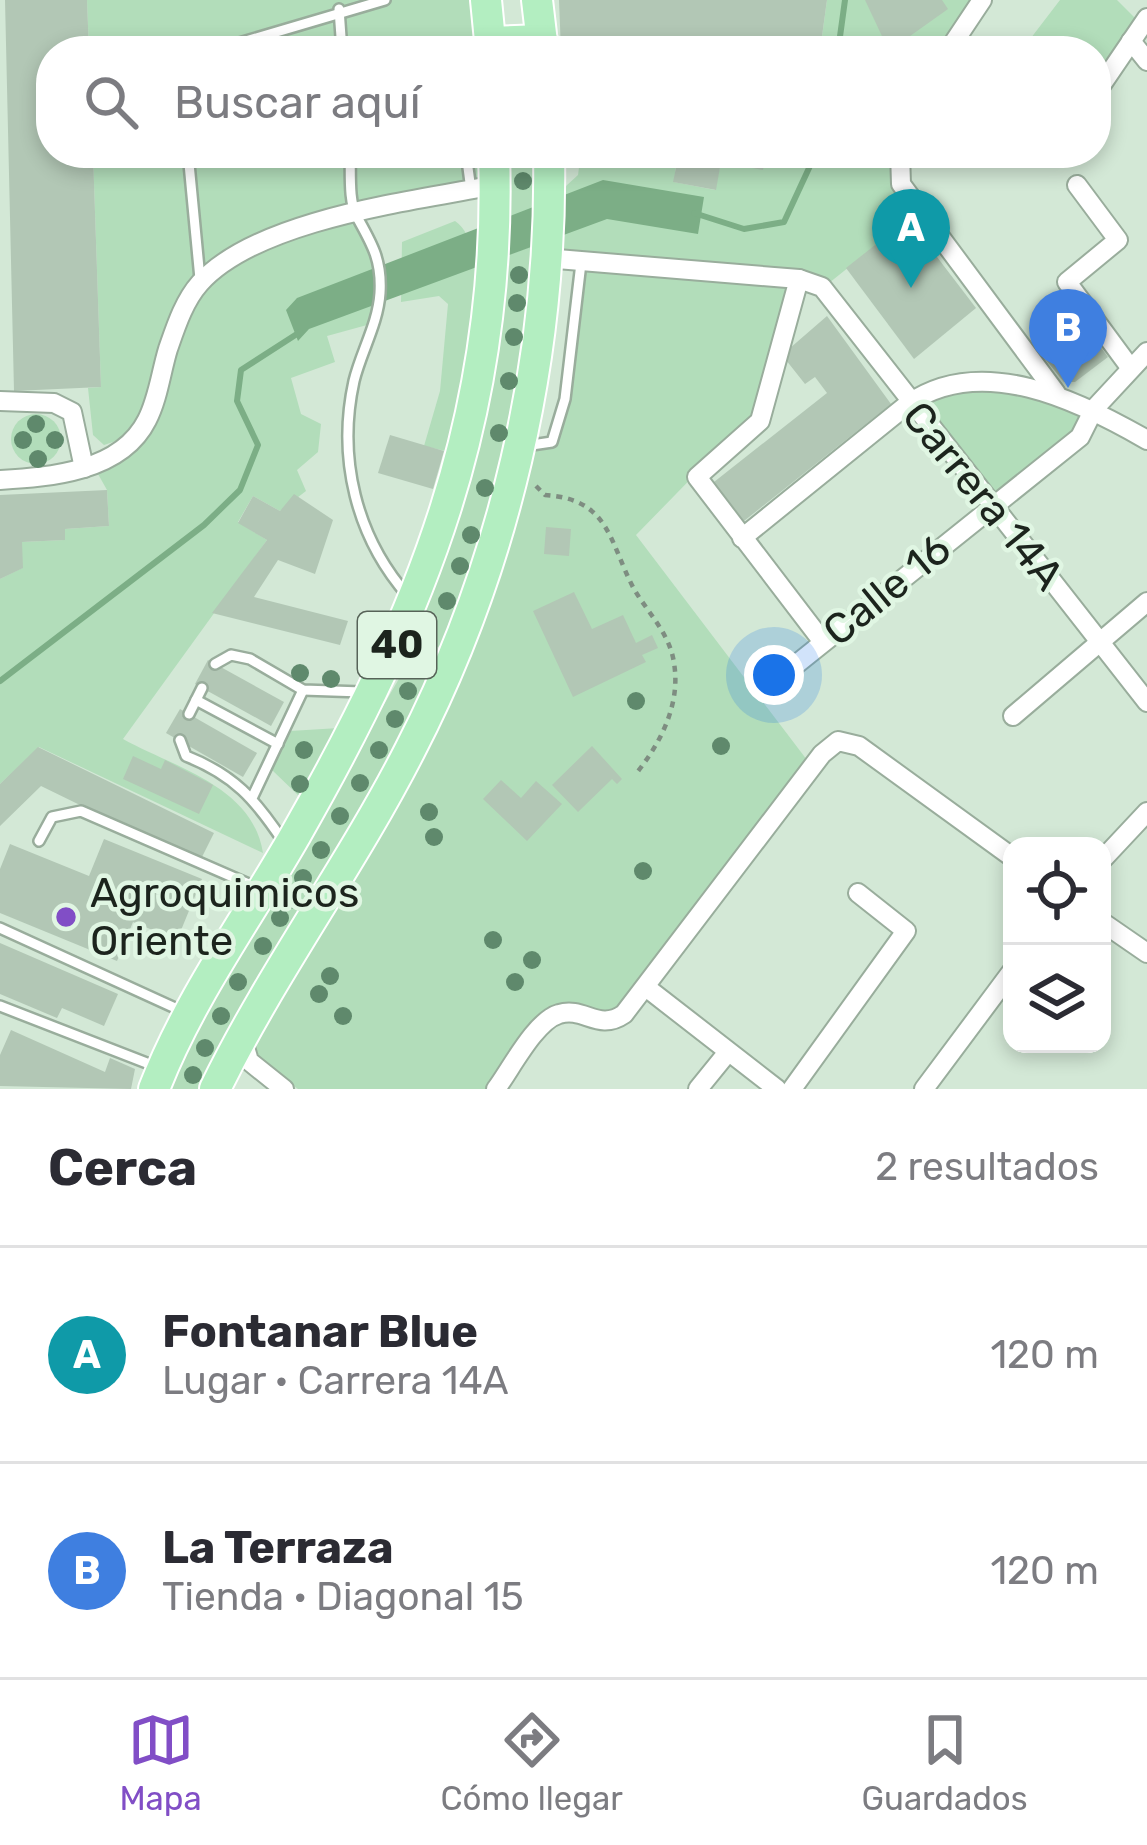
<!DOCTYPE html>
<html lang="es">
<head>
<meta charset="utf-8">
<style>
	body { margin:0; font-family:Rubik,sans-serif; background:#f7f7f7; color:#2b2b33 }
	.controls { position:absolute; right:36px; bottom:36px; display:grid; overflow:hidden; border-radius:24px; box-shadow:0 6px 18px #0003 }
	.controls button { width:108px; height:108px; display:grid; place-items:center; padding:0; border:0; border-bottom:3px solid #e1e1e2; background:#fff; color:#2b2b33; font:60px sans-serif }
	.you { position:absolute; left:774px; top:675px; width:42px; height:42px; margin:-30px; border:9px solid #fff; border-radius:50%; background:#1a73e8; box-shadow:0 0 0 18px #1a73e833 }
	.badge { display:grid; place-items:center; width:78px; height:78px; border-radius:50%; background:#814ec6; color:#fff; font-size:39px; font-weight:700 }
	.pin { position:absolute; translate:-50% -99px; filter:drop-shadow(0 3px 6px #0008) }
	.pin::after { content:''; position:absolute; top:63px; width:42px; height:36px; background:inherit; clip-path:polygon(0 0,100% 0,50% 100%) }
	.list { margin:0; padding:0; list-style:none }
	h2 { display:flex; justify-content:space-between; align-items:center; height:156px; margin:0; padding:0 48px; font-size:51px }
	h2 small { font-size:39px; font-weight:400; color:#7c7c81 }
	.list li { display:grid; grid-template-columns:78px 1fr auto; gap:36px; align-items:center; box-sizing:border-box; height:216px; padding:0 48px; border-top:3px solid #e1e1e2 }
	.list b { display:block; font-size:45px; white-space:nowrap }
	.list p { margin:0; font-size:39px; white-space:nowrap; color:#7c7c81 }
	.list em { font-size:39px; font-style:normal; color:#7c7c81 }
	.icon { flex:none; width:66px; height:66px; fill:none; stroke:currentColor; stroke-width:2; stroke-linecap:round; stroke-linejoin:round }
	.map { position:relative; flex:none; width:1147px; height:1089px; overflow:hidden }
	.search { position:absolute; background:#fff; box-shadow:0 6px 18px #0003; left:36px; right:36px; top:36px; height:132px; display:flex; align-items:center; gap:30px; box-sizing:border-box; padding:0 42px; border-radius:48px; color:#7c7c81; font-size:45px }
	.sheet { height:588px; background:#fff }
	nav { display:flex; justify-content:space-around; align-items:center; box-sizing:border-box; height:168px; border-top:3px solid #e1e1e2; background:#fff; font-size:33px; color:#7c7c81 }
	nav a { display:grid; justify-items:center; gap:6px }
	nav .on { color:#814ec6 }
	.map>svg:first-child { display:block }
</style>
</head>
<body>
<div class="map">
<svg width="1147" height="1089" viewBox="0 0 1147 1089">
	<rect width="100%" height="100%" fill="#d3e8d6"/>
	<g fill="#b2ddba">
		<path d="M 87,0 L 471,0 L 478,51 L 89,51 Z"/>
		<path d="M 827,0 L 973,0 L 939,51 L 820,51 Z"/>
		<path d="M 1060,0 L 1117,0 L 1136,19 L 1096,79 L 1096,51 L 1059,51 L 1052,44 L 1045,51 L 1021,51 Z"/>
		<path d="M 93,153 L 481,153 L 482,179 L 347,207 L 194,278 L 170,315 L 139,416 L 119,440 L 104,445 L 93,435 L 88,388 L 101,387 Z"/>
		<path d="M 507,153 L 535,153 L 534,209 L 508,218 Z"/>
		<path d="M 581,153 L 636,153 L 676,166 L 674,182 L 715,190 L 721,162 L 803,153 L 892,153 L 894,188 L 914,215 L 829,283 L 802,270 L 557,251 L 566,186 L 578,175 Z"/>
		<path d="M 355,220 C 373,254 381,288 367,325 L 327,336 L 335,362 L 291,378 L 301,414 L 321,424 L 318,452 L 297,470 L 306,491 L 280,511 L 253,496 L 238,522 L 267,540 L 123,739 C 173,767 253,786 263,853 L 39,747 L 0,784 L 0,579 L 22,568 L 22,542 L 64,540 L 65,529 L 109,526 L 107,490 L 98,474 C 117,457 137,451 153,427 C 170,401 173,360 183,330 C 207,258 291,240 355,220 Z"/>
		<path d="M 455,221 C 500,251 459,405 450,452 L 424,446 L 440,391 L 448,304 L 439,296 L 401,302 L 402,242 Z"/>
		<path d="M 532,246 C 522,382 501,521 441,646 L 430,649 L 421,643 L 419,631 L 474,460 L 506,256 Z"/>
		<path d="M 585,270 L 788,286 L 753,415 L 636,535 L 807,760 L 619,1007 C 597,1017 585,1002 563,1004 C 533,1007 503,1066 486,1089 L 298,1089 L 261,1062 L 254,1043 L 395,805 L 531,452 L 557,445 L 570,400 Z"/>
		<path d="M 963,387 L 1047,399 L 1086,413 L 1076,434 L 990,499 L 916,407 Z"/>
		<circle cx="36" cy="439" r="25"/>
		<path d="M 407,665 L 424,668 L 425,689 C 355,825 273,954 201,1089 L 168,1089 L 200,1020 Z"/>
		<path d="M 339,728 L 299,796 L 272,770 L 290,731 Z"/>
	</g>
	<path fill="#7cae86" d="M 603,180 L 704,197 L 698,234 L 607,219 L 309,329 L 298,341 L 286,310 L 297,298 Z"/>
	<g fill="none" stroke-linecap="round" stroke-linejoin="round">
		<g stroke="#7cae86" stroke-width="6">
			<path d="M 838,51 L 845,0"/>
			<path d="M 694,213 L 744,229 L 784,222 L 816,153"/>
			<path d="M 0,681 L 204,525 L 240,490 L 258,445 L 237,401 L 241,370 L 300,332"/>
		</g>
	</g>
	<g fill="#b2c7b5">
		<path d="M 5,0 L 87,0 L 89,51 L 51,51 L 51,153 L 93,153 L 101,387 L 14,391 Z"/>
		<path d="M 559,0 L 827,0 L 820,51 L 561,51 Z"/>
		<path d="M 865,0 L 942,0 L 948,9 L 889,51 Z"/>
		<path d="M 679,153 L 803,153 L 800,166 L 765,159 L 763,170 L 721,162 L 716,190 L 673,182 Z"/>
		<path d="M 908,219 L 976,308 L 914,359 L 846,268 Z"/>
		<path d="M 827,316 L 891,404 L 744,521 L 714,482 L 827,393 L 815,377 L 805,384 L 782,355 Z"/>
		<path d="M 1083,323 L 1108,357 L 1075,382 L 1064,382 L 1041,354 Z"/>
		<path d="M 390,435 L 444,451 L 433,489 L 378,473 Z"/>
		<path d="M 107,490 L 109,526 L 65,529 L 65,540 L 22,542 L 23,568 L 0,579 L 0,495 Z"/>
		<path d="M 294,494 L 333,520 L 315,574 L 278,560 L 254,597 L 348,621 L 340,645 L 212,613 L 267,540 L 238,523 L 253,496 L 280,511 Z"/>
		<path d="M 546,527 L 571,529 L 569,556 L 544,554 Z"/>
		<path d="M 574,592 L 592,629 L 623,615 L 636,643 L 652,635 L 658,648 L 642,655 L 646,662 L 573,697 L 533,611 Z"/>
		<path d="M 208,660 L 284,702 L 271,726 L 195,684 Z"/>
		<path d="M 180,709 L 257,753 L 243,777 L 166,733 Z"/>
		<path d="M 592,746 L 622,779 L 617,784 L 612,779 L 578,812 L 552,785 Z"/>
		<path d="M 38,747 L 214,833 L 201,859 L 170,844 L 168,848 L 41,786 L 0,826 L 0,784 Z"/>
		<path d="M 133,756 L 161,769 L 165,760 L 213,785 L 199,814 L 123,779 Z"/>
		<path d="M 501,780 L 521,798 L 536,781 L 562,804 L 527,841 L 483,799 Z"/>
		<path d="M 104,839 L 202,879 L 177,940 L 133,922 L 117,961 L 0,913 L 0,869 L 10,844 L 89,876 Z"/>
		<path d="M 0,943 L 118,994 L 104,1026 L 62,1008 L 57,1018 L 0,994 Z"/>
		<path d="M 11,1030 L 105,1072 L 110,1058 L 135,1069 L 131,1089 L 0,1086 L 0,1055 Z"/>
	</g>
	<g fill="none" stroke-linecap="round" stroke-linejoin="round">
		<g stroke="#99ad9c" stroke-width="14">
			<g id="lane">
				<path d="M 339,9 L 342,51"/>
				<path d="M 212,51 L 385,0"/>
				<path d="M 188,153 L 200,279"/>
				<path d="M 350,153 C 351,171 348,201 357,217 C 372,244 382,260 380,293 C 378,324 361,352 354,381 C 337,458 356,537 408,596"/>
				<path d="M 399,153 L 430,153"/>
				<path d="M 466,153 L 471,190"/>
				<path d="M 525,446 L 552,442 L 565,399 L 581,263"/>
				<path d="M 215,664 L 231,655 L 250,659 L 303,690 L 362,692"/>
				<path d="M 196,700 L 278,744"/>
				<path d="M 189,714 L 202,688"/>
				<path d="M 180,740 L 186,756 C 234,775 255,799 283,841"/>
				<path d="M 253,796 L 303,690"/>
				<path d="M 39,841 L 52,817 L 81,811 L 258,888"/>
				<path d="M 0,928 L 184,1012"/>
				<path d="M 0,1006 L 157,1067"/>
			</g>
		</g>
		<g stroke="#99ad9c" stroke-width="22">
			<g id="street">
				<path d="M 1131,41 L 1147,61"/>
				<path d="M 948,51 L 982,0"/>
				<path d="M 1096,93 L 1147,18"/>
				<path d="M 900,153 L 901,184 L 1056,393"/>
				<path d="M 1077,185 L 1118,240 L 1067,282 L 1129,366"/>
				<path d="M 545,258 L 799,279 L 822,287 L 1147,702"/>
				<path d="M 799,279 L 760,421 L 697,477 L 823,642"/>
				<path d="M 0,401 L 54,403 L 72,412 L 84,468"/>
				<path d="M 0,480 C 50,477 121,472 147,420 C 158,399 161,372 168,349 C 176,326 184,301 200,283 C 258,219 413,201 495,185"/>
				<path d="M 742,538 L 908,404 C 981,353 1078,400 1147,440"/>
				<path d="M 778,679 L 1080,437 L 1094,409 L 1147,352"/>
				<path d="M 1013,716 L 1147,602"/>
				<path d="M 1102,860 L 1147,812"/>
				<path d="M 1102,922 L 1147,953"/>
				<path d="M 647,988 L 777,1089"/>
				<path d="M 242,1037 L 249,1061 L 284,1089"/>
				<path d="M 496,1089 C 511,1069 535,1021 559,1014 C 584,1006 598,1032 624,1014 L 822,754 L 838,741 L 859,746 L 1012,857"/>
				<path d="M 698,1089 L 728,1052"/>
				<path d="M 792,1089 L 906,931 L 858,893"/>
				<path d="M 924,1089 L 1012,971"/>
			</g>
		</g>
		<g stroke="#fff" stroke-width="34">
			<g id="primary">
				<path d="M 486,0 L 491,51"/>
				<path d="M 537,0 L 543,51"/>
				<path d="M 490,42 L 542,40"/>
				<path d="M 154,1089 C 189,998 248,918 296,834 C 422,613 503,413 494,153"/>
				<path d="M 215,1089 C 272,972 351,866 410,750 C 504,568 553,358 549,153"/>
			</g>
		</g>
		<path stroke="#7e8d81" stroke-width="4.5" stroke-dasharray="6 6" stroke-linecap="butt" d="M 536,486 L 545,495 C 610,499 609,542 634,589 C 648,613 670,634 674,663 C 681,705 660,744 635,775"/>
		<use href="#lane" stroke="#fff" stroke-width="9"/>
		<use href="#street" stroke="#fff" stroke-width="18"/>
		<use href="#primary" stroke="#b3eec1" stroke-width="30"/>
	</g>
	<g fill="#5f896c">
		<circle cx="523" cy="181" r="9"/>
		<circle cx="519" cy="275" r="9"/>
		<circle cx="517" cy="303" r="9"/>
		<circle cx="514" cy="337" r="9"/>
		<circle cx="509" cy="381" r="9"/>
		<circle cx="36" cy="424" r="9"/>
		<circle cx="499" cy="433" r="9"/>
		<circle cx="23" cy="440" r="9"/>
		<circle cx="55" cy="440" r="9"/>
		<circle cx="38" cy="459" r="9"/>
		<circle cx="485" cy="488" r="9"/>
		<circle cx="471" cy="535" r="9"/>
		<circle cx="460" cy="566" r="9"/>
		<circle cx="447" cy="601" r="9"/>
		<circle cx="300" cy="673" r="9"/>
		<circle cx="331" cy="679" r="9"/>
		<circle cx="408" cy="691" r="9"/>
		<circle cx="636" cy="701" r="9"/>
		<circle cx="395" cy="719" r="9"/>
		<circle cx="721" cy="746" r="9"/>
		<circle cx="304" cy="750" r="9"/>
		<circle cx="379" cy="750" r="9"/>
		<circle cx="360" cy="783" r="9"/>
		<circle cx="300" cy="784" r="9"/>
		<circle cx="429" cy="812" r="9"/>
		<circle cx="340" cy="816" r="9"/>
		<circle cx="434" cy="837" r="9"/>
		<circle cx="321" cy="850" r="9"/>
		<circle cx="643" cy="871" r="9"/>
		<circle cx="303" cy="878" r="9"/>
		<circle cx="290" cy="900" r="9"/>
		<circle cx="280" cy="918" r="9"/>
		<circle cx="493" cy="940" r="9"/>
		<circle cx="263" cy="946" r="9"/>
		<circle cx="532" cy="960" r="9"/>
		<circle cx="330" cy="976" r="9"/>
		<circle cx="238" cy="982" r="9"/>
		<circle cx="515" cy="982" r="9"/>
		<circle cx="319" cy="994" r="9"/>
		<circle cx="221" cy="1016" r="9"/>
		<circle cx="343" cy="1016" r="9"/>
		<circle cx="205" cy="1048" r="9"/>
		<circle cx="193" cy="1075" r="9"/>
	</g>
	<circle fill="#814ec6" stroke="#e0f6e3" stroke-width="4.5" cx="66" cy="917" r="12"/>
	<g text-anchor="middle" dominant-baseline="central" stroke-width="9" stroke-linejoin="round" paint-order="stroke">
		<rect fill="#e0f6e3" stroke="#576358" stroke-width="3" x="358" y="612" width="78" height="66" rx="9"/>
		<g font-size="39" font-weight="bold" fill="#1c241d">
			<text x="397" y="645">40</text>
		</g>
		<g font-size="42" fill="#1c241d" stroke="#e0f6e3">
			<text transform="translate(983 496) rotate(51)">Carrera 14A</text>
			<text transform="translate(887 590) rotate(-39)">Calle 16</text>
		</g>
		<g font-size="42" fill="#1c241d" stroke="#e0f6e3" text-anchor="start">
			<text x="90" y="893">Agroquimicos<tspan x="90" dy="48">Oriente</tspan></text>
		</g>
	</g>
</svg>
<div class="controls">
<button><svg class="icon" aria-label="locate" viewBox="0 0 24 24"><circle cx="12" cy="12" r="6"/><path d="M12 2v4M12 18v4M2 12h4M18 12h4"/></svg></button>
<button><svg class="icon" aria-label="layers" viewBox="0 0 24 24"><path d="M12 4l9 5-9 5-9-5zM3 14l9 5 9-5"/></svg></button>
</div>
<div class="you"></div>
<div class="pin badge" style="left:911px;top:288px;background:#0f9aa8">A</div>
<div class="pin badge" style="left:1068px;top:388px;background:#3f7fe0">B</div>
<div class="search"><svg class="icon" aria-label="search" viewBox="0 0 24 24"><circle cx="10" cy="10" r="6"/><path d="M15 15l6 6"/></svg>Buscar aquí</div>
</div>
<section class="sheet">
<h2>Cerca<small>2 resultados</small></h2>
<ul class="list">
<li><span class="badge" style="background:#0f9aa8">A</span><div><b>Fontanar Blue</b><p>Lugar · Carrera 14A</p></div><em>120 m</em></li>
<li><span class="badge" style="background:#3f7fe0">B</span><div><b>La Terraza</b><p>Tienda · Diagonal 15</p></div><em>120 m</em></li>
</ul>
</section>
<nav>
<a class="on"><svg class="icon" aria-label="map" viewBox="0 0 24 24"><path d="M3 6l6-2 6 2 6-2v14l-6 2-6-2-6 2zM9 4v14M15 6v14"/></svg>Mapa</a>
<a><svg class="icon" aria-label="directions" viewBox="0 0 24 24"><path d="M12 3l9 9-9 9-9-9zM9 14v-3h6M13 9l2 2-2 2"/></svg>Cómo llegar</a>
<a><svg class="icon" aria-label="saved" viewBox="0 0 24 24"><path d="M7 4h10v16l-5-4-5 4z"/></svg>Guardados</a>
</nav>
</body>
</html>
